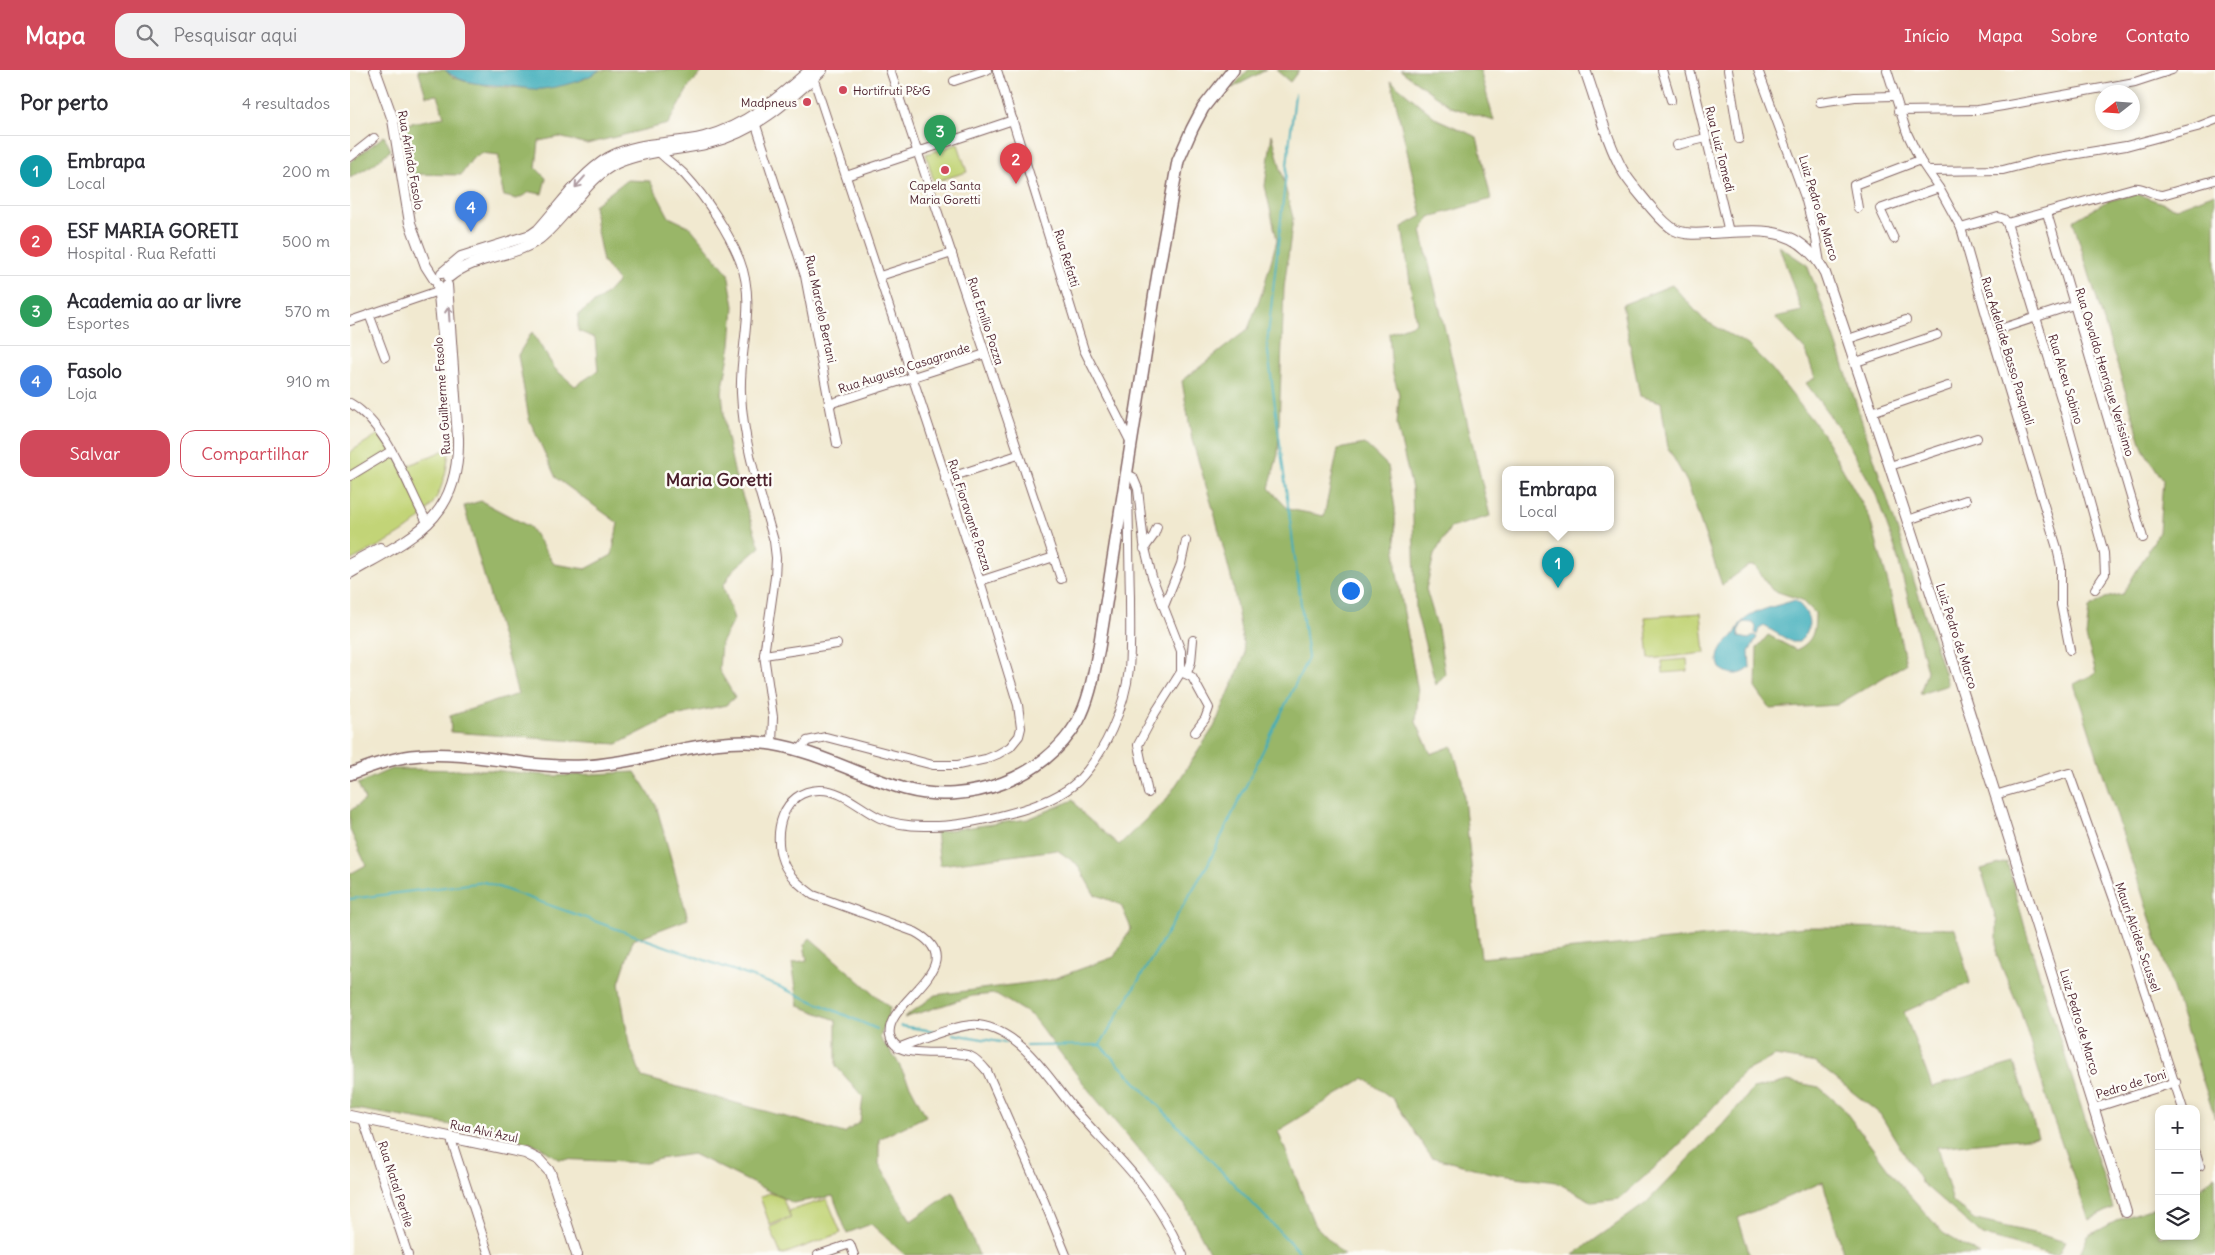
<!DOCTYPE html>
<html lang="pt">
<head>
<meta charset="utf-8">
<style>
	body { margin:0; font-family:Delius,sans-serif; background:#f2f2f3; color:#2b2b33 }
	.controls { position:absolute; right:15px; bottom:15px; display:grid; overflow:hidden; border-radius:10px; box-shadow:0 2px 8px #0003 }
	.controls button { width:45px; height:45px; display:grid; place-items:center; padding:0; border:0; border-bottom:1px solid #e1e1e2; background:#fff; color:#2b2b33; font:25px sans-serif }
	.compass { position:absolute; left:1745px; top:15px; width:45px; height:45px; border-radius:50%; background:#fff; box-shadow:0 2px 8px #0003; rotate:253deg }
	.you { position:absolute; left:1000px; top:520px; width:18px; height:18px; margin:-12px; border:4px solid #fff; border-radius:50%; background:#1a73e8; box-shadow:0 0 0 8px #1a73e833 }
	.badge { display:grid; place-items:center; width:32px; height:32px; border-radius:50%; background:#d1495b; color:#fff; font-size:16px; font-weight:700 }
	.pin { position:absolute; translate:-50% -41px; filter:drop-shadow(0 1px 2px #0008) }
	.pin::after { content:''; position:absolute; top:26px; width:18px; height:15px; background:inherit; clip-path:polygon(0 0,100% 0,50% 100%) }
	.popup { position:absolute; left:1152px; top:396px; width:112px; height:65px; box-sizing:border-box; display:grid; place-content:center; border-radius:10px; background:#fff; filter:drop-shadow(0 1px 4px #0005); font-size:16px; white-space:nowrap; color:#7c7c81 }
	.popup b { font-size:19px; color:#2b2b33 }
	.popup::after { content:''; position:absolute; left:50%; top:100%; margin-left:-10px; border:10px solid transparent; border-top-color:#fff }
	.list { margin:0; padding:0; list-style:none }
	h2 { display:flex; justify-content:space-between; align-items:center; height:65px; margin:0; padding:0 20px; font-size:21px }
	h2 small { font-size:16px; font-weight:400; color:#7c7c81 }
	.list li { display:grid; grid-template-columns:32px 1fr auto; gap:15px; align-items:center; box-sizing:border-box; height:70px; padding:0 20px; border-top:1px solid #e1e1e2 }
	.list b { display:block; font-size:19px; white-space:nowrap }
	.list p { margin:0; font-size:16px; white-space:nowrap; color:#7c7c81 }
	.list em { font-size:16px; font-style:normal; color:#7c7c81 }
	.actions { display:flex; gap:10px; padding:15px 20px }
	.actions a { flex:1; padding:11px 0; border:1px solid #d1495b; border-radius:15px; text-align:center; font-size:18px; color:#d1495b }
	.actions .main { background:#d1495b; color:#fff }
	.icon { flex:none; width:28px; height:28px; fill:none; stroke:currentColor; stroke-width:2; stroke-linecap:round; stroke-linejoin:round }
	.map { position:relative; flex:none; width:1865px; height:1185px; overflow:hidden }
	header { display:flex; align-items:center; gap:30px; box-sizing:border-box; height:70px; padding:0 25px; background:#d1495b; color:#fff }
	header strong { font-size:24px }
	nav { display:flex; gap:28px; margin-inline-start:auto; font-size:18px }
	.search { width:350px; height:45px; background:#f2f2f3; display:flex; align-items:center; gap:12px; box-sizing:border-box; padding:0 18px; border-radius:15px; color:#7c7c81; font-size:19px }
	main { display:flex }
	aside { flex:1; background:#fff }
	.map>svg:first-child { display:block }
</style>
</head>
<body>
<header>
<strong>Mapa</strong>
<div class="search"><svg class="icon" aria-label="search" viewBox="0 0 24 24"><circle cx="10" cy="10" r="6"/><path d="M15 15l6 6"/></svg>Pesquisar aqui</div>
<nav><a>Início</a><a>Mapa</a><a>Sobre</a><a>Contato</a></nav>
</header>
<main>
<aside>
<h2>Por perto<small>4 resultados</small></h2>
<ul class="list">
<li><span class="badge" style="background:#0f9aa8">1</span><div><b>Embrapa</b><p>Local</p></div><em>200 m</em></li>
<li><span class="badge" style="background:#e0444e">2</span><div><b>ESF MARIA GORETI</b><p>Hospital · Rua Refatti</p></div><em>500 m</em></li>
<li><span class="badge" style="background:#2e9e5b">3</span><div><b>Academia ao ar livre</b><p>Esportes</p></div><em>570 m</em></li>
<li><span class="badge" style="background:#3f7fe0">4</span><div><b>Fasolo</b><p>Loja</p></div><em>910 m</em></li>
</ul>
<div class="actions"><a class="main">Salvar</a><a>Compartilhar</a></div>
</aside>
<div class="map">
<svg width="1865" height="1185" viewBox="0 0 1865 1185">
	<rect width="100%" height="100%" fill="#fdfcf7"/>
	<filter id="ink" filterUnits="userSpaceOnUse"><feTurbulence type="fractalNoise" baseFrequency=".02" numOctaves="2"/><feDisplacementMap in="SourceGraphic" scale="10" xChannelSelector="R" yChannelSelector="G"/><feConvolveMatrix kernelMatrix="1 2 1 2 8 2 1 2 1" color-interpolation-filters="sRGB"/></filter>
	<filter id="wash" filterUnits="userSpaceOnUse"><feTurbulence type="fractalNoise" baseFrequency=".0096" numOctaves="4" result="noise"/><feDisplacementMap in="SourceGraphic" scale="20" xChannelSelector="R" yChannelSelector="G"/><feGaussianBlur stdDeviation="1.12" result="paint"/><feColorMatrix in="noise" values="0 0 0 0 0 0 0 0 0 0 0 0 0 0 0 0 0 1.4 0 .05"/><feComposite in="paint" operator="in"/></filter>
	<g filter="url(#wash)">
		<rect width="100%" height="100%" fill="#f1e9d0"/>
		<g fill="#c2d477" stroke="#867a51">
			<path d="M 608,74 L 617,102 L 584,112 L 576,84 Z"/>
			<path d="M 32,362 L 53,398 L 99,378 C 94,449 56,461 0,491 L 0,382 Z"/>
			<path d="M 1351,543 L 1355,583 L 1299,589 L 1295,547 Z"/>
			<path d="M 1337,589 L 1338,601 L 1313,603 L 1312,591 Z"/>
			<path d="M 419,1123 L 432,1127 L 440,1146 L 439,1141 L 477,1129 L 491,1163 L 431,1185 L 420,1157 L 441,1148 L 440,1147 L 420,1155 L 410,1127 Z"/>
		</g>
		<g fill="#99b668" stroke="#726a4a">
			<path d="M 68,0 L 95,0 L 102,7 L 114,11 L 140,16 L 191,19 L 232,10 L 250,0 L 354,0 L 340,15 L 318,54 L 237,74 L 209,67 L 189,71 L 186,98 L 196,108 L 192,124 L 180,122 L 167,129 L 154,126 L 149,106 L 149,85 L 131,83 L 122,89 L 111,105 L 60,104 L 51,55 L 94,47 L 88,25 L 76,26 Z"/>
			<path d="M 898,0 L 916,0 L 882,18 Z"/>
			<path d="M 926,0 L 949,0 L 940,12 Z"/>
			<path d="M 1050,0 L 1130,0 L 1144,51 L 1101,37 Z"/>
			<path d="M 1041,11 L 1087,49 L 1127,67 L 1141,129 L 1080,147 L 1071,161 L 1140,446 L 1100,458 L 1084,485 L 1076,519 L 1088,559 L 1095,604 L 1086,615 L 1066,541 L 1062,419 L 1047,355 L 1049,324 L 1042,301 L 1039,263 L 1066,253 L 1052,157 L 1072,146 Z"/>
			<path d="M 922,64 L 943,148 L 934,218 L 928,384 L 919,418 L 938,439 L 974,446 L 988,379 L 1015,374 L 1038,396 L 1045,438 L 1046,498 L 1068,622 L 1066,652 L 1081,684 L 1102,676 L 1112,710 L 1131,888 L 1454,857 L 1605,858 L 1620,913 L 1554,942 L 1582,1017 L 1664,993 L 1688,1067 L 1587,1077 L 1603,1132 L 1626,1150 L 1688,1164 L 1715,1172 L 1708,1185 L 1700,1185 L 1632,1165 L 1572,1113 L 1530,1044 L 1466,993 L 1425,986 L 1394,1002 L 1327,1078 L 1269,1129 L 1243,1132 L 1206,1112 L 1150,1105 L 1081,1087 L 1043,1029 L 1014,1008 L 928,1061 L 964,1154 L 994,1185 L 861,1185 L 835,1135 L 741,1023 L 682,946 L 646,924 L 622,926 L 554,948 L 585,925 L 700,910 L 764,887 L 781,858 L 771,835 L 744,824 L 727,794 L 707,780 L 590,795 L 586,762 L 678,749 L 723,730 L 734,745 L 769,775 L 816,730 L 864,657 L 895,585 L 883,515 L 864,442 L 842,370 L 832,311 L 898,259 L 913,220 L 927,170 L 915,116 Z"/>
			<path d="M 34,66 L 41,80 L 24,94 L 0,108 L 0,92 Z"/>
			<path d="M 277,110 L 300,111 L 319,147 L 340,157 L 378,203 L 384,236 L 381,275 L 372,322 L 376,363 L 385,405 L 410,477 L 383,500 L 373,516 L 384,549 L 371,573 L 369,600 L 385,627 L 376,635 L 321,647 L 267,674 L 101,662 L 100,646 L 168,624 L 114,436 L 131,431 L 180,457 L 204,494 L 236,499 L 262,485 L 268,453 L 206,408 L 179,349 L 168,285 L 182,262 L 205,299 L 225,316 L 248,301 L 245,268 L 228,261 L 228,245 L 255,225 L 268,211 L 253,192 L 247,161 L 244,135 Z"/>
			<path d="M 1865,123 L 1865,1048 L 1724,614 L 1746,603 L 1736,567 L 1739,538 L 1755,528 L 1773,524 L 1809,462 L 1813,410 L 1793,379 L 1723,151 L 1757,131 L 1787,124 L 1826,138 Z"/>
			<path d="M 1429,176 L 1457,195 L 1483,263 L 1598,615 L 1570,624 L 1577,601 L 1545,478 L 1525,422 L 1494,365 L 1456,313 L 1465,308 L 1456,281 L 1425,247 L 1452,241 Z"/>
			<path d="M 1322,215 L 1354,250 L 1398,275 L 1421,298 L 1473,364 L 1519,446 L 1538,513 L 1556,594 L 1487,635 L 1420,639 L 1406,619 L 1407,578 L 1418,565 L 1446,580 C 1463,572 1465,562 1465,543 L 1452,530 L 1422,520 L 1405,496 L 1398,496 L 1372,515 L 1337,412 L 1318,378 L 1311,332 L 1290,326 L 1272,235 Z"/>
			<path d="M 41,699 L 141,700 L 204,706 L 285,702 L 306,735 L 338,849 L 283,870 L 269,913 L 279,974 L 292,1007 L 494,1063 L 510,1052 L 513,1027 L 486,996 L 486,950 L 449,936 L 442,893 L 457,890 L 454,875 L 460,868 L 540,938 L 530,968 L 546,989 L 576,1046 L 529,1069 L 529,1094 L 561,1151 L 603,1122 L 629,1185 L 555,1185 L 521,1154 L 497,1163 L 483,1126 L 443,1133 L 343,1084 L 309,1089 L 296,1093 L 208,1089 L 189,1076 L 143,1062 L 0,1038 L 0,804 L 16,795 L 0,760 L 0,741 L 15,730 L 8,714 Z"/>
			<path d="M 1657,792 L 1678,868 L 1763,1138 L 1739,1150 L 1702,1046 L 1671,942 L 1647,886 L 1647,852 L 1631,799 Z"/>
			<path d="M 1438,1011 L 1469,1017 L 1492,1037 L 1547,1111 L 1593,1163 L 1630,1185 L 1494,1185 L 1473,1112 L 1388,1148 L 1400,1185 L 1223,1185 L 1295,1134 L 1373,1054 L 1403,1019 Z"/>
			<path d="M 1865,1105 L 1865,1185 L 1729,1185 L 1738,1166 L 1770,1149 L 1809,1136 L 1809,1166 L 1846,1166 L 1846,1122 Z"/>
		</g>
		<g fill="#3faebb" stroke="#446673">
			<path d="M 95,0 L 250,0 C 234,11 211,17 192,19 C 182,20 171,17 161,16 C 138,14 113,16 95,0 Z"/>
			<path d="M 1445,530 C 1460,543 1465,557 1449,572 L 1442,572 L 1414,556 L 1409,559 L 1407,565 L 1405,563 L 1406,557 L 1403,553 L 1393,552 L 1388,561 L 1389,567 L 1399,569 L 1404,565 L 1407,567 L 1399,582 L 1400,598 C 1391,606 1380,606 1370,598 C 1364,584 1373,576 1382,567 C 1387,563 1388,555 1393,551 C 1406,539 1428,536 1445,530 Z"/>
		</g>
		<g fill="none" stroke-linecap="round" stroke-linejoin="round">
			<g stroke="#3faebb" stroke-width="2">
				<path d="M 0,829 L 134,812 L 425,915 L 527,959"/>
				<path d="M 551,956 L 584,961"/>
				<path d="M 603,964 L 656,973"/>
				<path d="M 750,975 L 858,794 L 958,588 L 917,274 L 945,24"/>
				<path d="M 676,976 L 750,975 L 952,1185"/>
			</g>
		</g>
	</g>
	<g filter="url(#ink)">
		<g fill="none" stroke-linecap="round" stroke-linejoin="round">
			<g stroke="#846665" stroke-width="10">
				<g id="minor">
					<path d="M 540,0 L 711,509"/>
					<path d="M 647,0 L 734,280 L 781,373"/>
					<path d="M 1312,0 L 1321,30"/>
					<path d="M 1340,0 L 1379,162"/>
					<path d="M 1378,0 L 1389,69"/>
					<path d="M 1408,0 L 1455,127 L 1466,169 L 1470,193"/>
					<path d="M 1537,0 L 1557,63 L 1570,90 L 1589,118 L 1611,158 L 1641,262 L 1707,478 L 1711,497 L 1711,535 L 1720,580"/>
					<path d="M 604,11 L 637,0"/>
					<path d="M 1470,32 L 1505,27 L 1544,26"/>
					<path d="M 1548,41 L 1628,40 L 1653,36 L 1785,12 L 1822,0"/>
					<path d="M 404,49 L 455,206 L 487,374"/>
					<path d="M 1327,75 L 1356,68"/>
					<path d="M 307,80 C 315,89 326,96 335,105 C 357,129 378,161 390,191 C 407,235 389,278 391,323 C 393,373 410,422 424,471 L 426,488 L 425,507 L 414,585 L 423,647 L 422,674"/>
					<path d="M 0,87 L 24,68"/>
					<path d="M 1578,101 L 1653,100 L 1691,90 L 1776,76 L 1847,57 L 1865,50"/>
					<path d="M 496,106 L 663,50"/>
					<path d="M 1508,138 L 1504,115 L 1570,90"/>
					<path d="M 1697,143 L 1793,468"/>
					<path d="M 1657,153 L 1783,118 C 1794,116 1801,125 1812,125 L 1865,110"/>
					<path d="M 1611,158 L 1648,147 L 1654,149 L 1657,153 L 1713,335 L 1754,483 L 1755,504 L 1745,519"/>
					<path d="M 1544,169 L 1530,139 L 1589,118"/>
					<path d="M 530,206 L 602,183"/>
					<path d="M 19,244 L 35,287"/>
					<path d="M 0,251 L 88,221"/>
					<path d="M 1641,262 L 1723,235"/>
					<path d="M 1498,269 L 1556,250"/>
					<path d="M 1506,292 L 1587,265"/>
					<path d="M 0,333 C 39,356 57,417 78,454"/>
					<path d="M 479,334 L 635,284"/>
					<path d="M 1522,342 L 1598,316"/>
					<path d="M 1540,396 L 1627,368"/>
					<path d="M 777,404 L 783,407 L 788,419 L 794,474 L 802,507 L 831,581 L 831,602 L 805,643 L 788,675 L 798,723"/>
					<path d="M 0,406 L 41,381"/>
					<path d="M 595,409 L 668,385"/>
					<path d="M 1558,450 L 1616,430"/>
					<path d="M 794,479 L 804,465 L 807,457"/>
					<path d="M 630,511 L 704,487"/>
					<path d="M 814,536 L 831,494 L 836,471"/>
					<path d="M 414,585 L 487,574"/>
					<path d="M 831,602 L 842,607 L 859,638 L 855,649 L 845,662"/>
					<path d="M 837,603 L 841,592 L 843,570"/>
					<path d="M 449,681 L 457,671 L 476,667 L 583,695 L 608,695 L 636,689 L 648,684 L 660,677 L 669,666 L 671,658 L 668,635 L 630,511 L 462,4"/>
					<path d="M 1645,725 L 1719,703 L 1771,849 L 1833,1039"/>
					<path d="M 548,978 C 567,971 610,953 628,955 C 672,961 698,1008 724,1039 C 745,1063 768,1085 788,1110 C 806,1133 821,1159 833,1185"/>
					<path d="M 1744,1038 L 1826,1012"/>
					<path d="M 13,1049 L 58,1185"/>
					<path d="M 100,1066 L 139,1185"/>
					<path d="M 1846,1083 L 1850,1096"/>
					<path d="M 468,1185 L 500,1174 L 504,1185"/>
					<path d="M 716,1185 L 692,1126 L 637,1001 C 632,995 627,989 620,986 C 600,977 545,993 540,965 C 533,932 626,895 565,862 L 463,825 C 451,816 439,807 433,792 C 422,763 432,721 469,720 C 492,719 510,739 530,748 C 544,754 559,756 574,756 C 601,757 631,751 657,744 C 681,738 709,729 728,711 C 755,683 775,637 779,599 C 781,575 780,551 780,527 C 779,491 779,456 778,421"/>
				</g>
			</g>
			<g stroke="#846665" stroke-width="12">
				<g id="major">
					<path d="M 25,0 L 43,50 L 60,153 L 76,196 L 85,210"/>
					<path d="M 1235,0 C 1247,33 1257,73 1274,103 C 1281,114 1290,124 1298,134 C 1306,143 1314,154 1325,160 C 1335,165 1348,164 1359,163 C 1408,161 1448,152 1475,203 C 1581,514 1678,828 1776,1142"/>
					<path d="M 92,203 L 111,187 L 181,165 L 188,160 C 210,136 230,105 258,88 C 287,71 322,75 354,67 C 397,56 428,28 460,0"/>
					<path d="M 99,207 C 127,184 163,188 189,169 C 216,148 238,106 267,93 C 296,80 329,81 359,73 C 405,62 439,30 472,0"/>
					<path d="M 88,215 L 99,326"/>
					<path d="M 0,494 L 30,478"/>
					<path d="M 0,503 C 62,467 110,450 108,368 L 97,215"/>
					<path d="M 0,1046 L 175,1083 L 189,1090 L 200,1102 L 227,1185"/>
				</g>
			</g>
			<g stroke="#846665" stroke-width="14">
				<path id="highway" d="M 0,704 C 20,696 39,689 61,686 C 118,679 176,699 234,696 C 297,693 359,664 422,674 C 469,682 510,706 555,719 C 618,736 694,709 728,651 C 740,629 744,602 749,578 L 808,203 L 828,91 L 842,59 L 853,38 L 883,0"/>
			</g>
			<use href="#minor" stroke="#fff" stroke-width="8"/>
			<use href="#major" stroke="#fff" stroke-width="10"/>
			<use href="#highway" stroke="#fff" stroke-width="11"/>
		</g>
		<defs><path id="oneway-shaft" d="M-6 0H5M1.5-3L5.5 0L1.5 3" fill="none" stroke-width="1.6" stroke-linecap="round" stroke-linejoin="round" transform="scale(1.25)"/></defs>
		<g stroke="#ae9aa0">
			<use href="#oneway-shaft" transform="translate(230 112) rotate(131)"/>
			<use href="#oneway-shaft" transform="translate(99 244) rotate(-94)"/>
		</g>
	</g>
	<g fill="#d1495b" stroke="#fdfcf7" stroke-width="2">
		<circle cx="493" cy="20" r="5"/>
		<circle cx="457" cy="32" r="5"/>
		<circle cx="595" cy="100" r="5"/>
	</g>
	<g text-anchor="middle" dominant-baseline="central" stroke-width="5" stroke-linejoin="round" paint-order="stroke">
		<g font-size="12" fill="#4a1f2b" stroke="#fdfcf7" text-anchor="start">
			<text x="503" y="20">Hortifruti P&amp;G</text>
			<text x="447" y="32" text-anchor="end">Madpneus</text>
			<text x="595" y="115" text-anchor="middle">Capela Santa<tspan x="595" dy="14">Maria Goretti</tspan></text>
		</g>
		<g font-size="12" fill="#4a1f2b" stroke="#fdfcf7">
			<text transform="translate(1370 79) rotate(76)">Rua Luiz Tomedi</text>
			<text transform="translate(61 90) rotate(80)">Rua Arlindo Fasolo</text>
			<text transform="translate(1469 138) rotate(73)">Luiz Pedro de Marco</text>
			<text transform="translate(717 188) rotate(73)">Rua Refatti</text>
			<text transform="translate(471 239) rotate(78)">Rua Marcelo Bertani</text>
			<text transform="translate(636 251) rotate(72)">Rua Emílio Pozza</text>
			<text transform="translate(1658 281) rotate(73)">Rua Adelaide Basso Pasquali</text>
			<text transform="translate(554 298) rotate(-18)">Rua Augusto Casagrande</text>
			<text transform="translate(1755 302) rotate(73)">Rua Osvaldo Henrique Veríssimo</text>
			<text transform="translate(1716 309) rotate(73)">Rua Alceu Sabino</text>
			<text transform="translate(92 326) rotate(-94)">Rua Guilherme Fasolo</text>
			<text transform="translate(620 445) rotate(72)">Rua Fioravante Pozza</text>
			<text transform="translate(1607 566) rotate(72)">Luiz Pedro de Marco</text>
			<text transform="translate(1788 867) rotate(71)">Mauri Alcides Scussel</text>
			<text transform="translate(1730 952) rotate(73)">Luiz Pedro de Marco</text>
			<text transform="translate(1781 1014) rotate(-17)">Pedro de Toni</text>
			<text transform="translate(134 1061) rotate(12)">Rua Alvi Azul</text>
			<text transform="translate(46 1114) rotate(72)">Rua Natal Pertile</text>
		</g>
		<g font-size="18" font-weight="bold" fill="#4a1f2b" stroke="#fdfcf7">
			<text x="369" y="409">Maria Goretti</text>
		</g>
	</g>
</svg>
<div class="controls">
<button>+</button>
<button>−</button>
<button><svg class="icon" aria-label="layers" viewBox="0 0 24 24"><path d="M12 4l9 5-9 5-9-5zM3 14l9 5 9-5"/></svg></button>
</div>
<svg class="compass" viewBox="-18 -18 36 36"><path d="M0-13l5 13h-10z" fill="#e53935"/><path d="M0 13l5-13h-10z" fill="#7c7c81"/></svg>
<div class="you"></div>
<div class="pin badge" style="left:1208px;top:518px;background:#0f9aa8">1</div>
<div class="popup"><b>Embrapa</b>Local</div>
<div class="pin badge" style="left:666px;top:114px;background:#e0444e">2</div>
<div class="pin badge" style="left:590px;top:86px;background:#2e9e5b">3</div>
<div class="pin badge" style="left:121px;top:162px;background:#3f7fe0">4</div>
</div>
</main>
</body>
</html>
